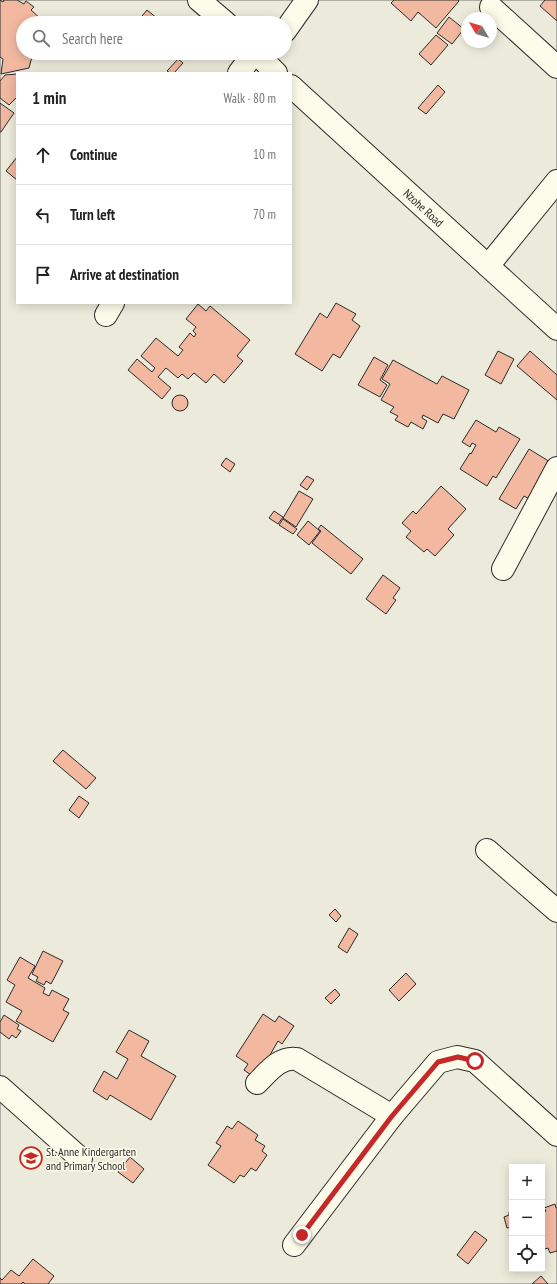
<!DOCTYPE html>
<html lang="en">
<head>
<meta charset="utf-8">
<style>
	body { margin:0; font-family:"PT Sans Narrow",sans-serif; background:#f6f6f6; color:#222 }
	.controls { position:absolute; right:12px; bottom:12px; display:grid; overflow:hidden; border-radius:0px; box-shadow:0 2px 10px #0003 }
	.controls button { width:36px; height:36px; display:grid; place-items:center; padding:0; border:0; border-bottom:1px solid #e0e0e0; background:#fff; color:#222; font:20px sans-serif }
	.compass { position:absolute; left:461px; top:12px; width:36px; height:36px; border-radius:50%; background:#fff; box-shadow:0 2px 10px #0003; rotate:308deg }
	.stop { position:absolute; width:12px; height:12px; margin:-9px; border:3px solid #c62828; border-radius:50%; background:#fff }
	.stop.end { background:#c62828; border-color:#fff; box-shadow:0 1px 4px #0008 }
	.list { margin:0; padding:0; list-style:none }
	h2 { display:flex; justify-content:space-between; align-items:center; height:52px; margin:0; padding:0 16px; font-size:17px }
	h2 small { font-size:13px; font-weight:400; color:#767676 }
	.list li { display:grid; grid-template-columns:26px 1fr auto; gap:12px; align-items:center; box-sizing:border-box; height:60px; padding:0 16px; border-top:1px solid #e0e0e0 }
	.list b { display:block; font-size:15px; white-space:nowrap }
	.list em { font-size:13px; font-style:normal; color:#767676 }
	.icon { flex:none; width:22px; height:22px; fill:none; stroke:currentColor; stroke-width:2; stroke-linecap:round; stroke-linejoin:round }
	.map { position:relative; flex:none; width:557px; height:1284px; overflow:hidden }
	.search { position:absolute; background:#fff; box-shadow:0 2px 10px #0003; left:16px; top:16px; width:276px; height:44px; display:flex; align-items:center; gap:10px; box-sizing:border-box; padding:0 14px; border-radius:22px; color:#767676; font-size:15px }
	.panel { position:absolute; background:#fff; box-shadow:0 2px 10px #0003; left:16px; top:72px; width:276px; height:232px; border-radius:0px }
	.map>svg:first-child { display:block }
</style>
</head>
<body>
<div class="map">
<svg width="557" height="1284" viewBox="0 0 557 1284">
	<rect width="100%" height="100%" fill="#fdfbea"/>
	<path fill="#ecebdb" stroke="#74746e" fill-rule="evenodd" d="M 0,0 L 557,0 L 557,1284 L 0,1284 ZM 467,18 L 491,18 L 491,42 L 467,42 ZM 23,23 L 285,23 L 285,53 L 23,53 ZM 17,73 L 291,73 L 291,303 L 17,303 ZM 512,1167 L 542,1167 L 542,1269 L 512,1269 Z"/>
	<g fill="#f2b8a0" stroke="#2b2b2b">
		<path d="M 0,0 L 3,2 L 4,0 L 17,0 L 24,4 L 26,1 L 34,7 L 31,10 L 42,20 L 41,23 L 23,23 L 23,53 L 33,53 L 29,68 L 1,74 L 3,59 L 0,57 Z"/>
		<path d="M 394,0 L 458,0 L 459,1 L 436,28 L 418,12 L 411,21 L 391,3 Z"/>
		<path d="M 545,0 L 557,0 L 557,21 L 540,6 Z"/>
		<path d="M 147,10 L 158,19 L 154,23 L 151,23 L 142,16 Z"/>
		<path d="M 449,17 L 464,29 L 452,44 L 437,33 Z"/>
		<path d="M 436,35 L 448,45 L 431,65 L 419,54 Z"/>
		<path d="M 178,59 L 183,63 L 174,73 L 170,73 L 167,71 Z"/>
		<path d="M 17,74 L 17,97 L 9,105 L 0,98 L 0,81 L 5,75 Z"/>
		<path d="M 438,85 L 445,92 L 426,114 L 418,108 Z"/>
		<path d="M 0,103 L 14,113 L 1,132 L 0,132 Z"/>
		<path d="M 17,157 L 17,180 L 6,171 Z"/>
		<path d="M 336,303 L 356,314 L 352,320 L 360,326 L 340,358 L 333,354 L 322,371 L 295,354 L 320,313 L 327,318 Z"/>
		<path d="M 198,304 L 206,311 L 210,306 L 250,340 L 237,356 L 243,361 L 224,383 L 214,374 L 206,383 L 194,373 L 188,379 L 182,374 L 178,378 L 166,368 L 158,377 L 171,388 L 162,399 L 128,370 L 137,359 L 152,372 L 155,368 L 141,356 L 156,338 L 178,356 L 183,350 L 179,347 L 190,333 L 194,337 L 196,334 L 193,331 L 196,327 L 186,319 Z"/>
		<path d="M 498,351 L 514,359 L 501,384 L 485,375 Z"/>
		<path d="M 530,351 L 557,375 L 557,400 L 517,366 Z"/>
		<path d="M 374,357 L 388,365 L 380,380 L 387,385 L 380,397 L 358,385 Z"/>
		<path d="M 393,360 L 437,384 L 442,376 L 469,390 L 454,419 L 443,414 L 438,423 L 423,415 L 422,418 L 427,421 L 423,429 L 411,422 L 408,427 L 395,420 L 398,416 L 390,412 L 394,407 L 381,400 L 390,384 L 382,379 Z"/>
		<circle cx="180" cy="403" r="8"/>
		<path d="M 476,420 L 496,432 L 499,427 L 520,439 L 496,478 L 493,476 L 487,486 L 460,469 L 470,453 L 471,454 L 476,445 L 472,443 L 470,447 L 462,442 Z"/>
		<path d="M 529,449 L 555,465 L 533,501 L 524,496 L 516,509 L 499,499 Z"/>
		<path d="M 226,458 L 235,464 L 230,472 L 221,465 Z"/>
		<path d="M 307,476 L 314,480 L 307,490 L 300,485 Z"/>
		<path d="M 441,486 L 466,509 L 448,529 L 454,535 L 435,556 L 427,549 L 424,552 L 406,537 L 411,531 L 402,523 L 413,511 L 416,514 Z"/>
		<path d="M 299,491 L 313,499 L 296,527 L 283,518 Z"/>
		<path d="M 274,511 L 283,517 L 278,524 L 269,518 Z"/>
		<path d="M 283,519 L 297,529 L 293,534 L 279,525 Z"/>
		<path d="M 308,521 L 320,531 L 309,545 L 297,535 Z"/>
		<path d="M 321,525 L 363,559 L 351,574 L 312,543 L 321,531 L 318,529 Z"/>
		<path d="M 383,575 L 400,588 L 393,598 L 396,600 L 386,614 L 366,599 Z"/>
		<path d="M 63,750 L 96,778 L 86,789 L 53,761 Z"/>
		<path d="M 79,796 L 89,803 L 79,818 L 69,810 Z"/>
		<path d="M 335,909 L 341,916 L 336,922 L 329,915 Z"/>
		<path d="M 349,928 L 358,934 L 347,953 L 338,947 Z"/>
		<path d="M 43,951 L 63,961 L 51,984 L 46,981 L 44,985 L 36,981 L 38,977 L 32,974 Z"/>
		<path d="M 20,957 L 35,966 L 28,978 L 45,988 L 43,993 L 49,996 L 52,990 L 69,999 L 63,1010 L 69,1013 L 53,1042 L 16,1021 L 22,1011 L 6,1002 L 15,985 L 7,980 Z"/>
		<path d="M 406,973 L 416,984 L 399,1001 L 389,990 Z"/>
		<path d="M 335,989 L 340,995 L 331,1004 L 325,998 Z"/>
		<path d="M 263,1014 L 275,1022 L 279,1016 L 294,1026 L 282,1044 L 278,1041 L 270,1055 L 273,1057 L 258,1080 L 244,1070 L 248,1064 L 236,1056 Z"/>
		<path d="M 4,1015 L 19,1025 L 17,1029 L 21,1031 L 16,1038 L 12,1035 L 9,1039 L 0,1032 L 0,1022 Z"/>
		<path d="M 129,1030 L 149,1041 L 141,1056 L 176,1076 L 151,1120 L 110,1095 L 107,1100 L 93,1091 L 104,1071 L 117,1079 L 128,1059 L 116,1052 Z"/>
		<path d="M 238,1121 L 258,1135 L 255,1140 L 265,1146 L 262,1151 L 267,1155 L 256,1171 L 251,1168 L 244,1177 L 240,1175 L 234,1183 L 208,1165 L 221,1146 L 216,1143 L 227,1126 L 232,1129 Z"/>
		<path d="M 130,1157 L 144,1169 L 133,1183 L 118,1172 Z"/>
		<path d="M 555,1204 L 556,1208 L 557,1208 L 557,1251 L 550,1253 L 548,1248 L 542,1250 L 542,1212 L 546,1211 L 544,1208 Z"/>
		<path d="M 512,1211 L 512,1227 L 507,1228 L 504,1217 L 509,1215 L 509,1212 Z"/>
		<path d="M 475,1231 L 487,1240 L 468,1264 L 457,1255 Z"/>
		<path d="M 33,1259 L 54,1276 L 48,1284 L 25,1284 L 23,1282 L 21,1284 L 0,1284 L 0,1278 L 2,1280 L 11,1270 L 19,1276 Z"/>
		<path d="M 541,1276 L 548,1284 L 532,1284 Z"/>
	</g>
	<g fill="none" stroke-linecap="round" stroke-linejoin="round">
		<g stroke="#2b2b2b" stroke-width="24">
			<g id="minor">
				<path d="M 199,0 L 226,23"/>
				<path d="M 491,7 L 557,67"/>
				<path d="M 285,31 L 307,0"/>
				<path d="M 259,53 L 264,61 L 276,73"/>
				<path d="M 239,73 L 254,53"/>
				<path id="s1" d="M 291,86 L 557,329"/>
				<path d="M 488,266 L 557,181"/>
				<path d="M 106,315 L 113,303"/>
				<path d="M 503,569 L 557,468"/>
				<path d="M 487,850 L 557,911"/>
				<path d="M 257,1083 C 268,1072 280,1056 297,1059 L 392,1116"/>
				<path d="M 0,1087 L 81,1159"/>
				<path d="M 294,1245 L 392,1116 L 438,1062 L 457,1057 L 475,1061 L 557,1135"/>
			</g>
		</g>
		<use href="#minor" stroke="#fdfbea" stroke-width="22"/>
	</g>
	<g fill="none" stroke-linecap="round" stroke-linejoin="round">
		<path stroke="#c62828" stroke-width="5" d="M 302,1235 L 392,1116 L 438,1062 L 458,1057 L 475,1061"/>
	</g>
	<defs>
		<g id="school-ring" transform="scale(1.15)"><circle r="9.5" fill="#fdfbea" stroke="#c62828" stroke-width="1.5"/><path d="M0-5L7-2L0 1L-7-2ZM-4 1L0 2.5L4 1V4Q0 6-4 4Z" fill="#c62828"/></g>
	</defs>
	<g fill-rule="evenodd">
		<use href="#school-ring" x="31" y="1158"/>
	</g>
	<g text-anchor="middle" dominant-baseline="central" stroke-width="3" stroke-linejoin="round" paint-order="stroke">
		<g font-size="12" fill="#2b2b2b" stroke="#fdfbea">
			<text stroke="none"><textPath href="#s1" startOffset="180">Nzohe Road</textPath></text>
		</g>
		<g font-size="12" fill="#2b2b2b" stroke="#fdfbea" text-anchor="start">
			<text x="46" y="1151">St. Anne Kindergarten<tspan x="46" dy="14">and Primary School</tspan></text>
		</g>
	</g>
</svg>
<div class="controls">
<button>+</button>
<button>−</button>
<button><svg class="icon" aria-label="locate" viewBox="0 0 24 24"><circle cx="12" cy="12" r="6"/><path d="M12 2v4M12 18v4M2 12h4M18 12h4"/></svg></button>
</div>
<svg class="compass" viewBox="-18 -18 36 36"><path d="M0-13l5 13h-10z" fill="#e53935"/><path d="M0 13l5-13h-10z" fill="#767676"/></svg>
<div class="stop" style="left:475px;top:1061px"></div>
<div class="stop end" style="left:302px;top:1235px"></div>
<div class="search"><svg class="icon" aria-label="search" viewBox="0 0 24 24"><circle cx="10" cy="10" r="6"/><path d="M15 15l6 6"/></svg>Search here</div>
<section class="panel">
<h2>1 min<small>Walk · 80 m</small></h2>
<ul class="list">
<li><svg class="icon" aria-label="ahead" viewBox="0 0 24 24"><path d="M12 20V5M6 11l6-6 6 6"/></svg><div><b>Continue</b></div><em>10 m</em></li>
<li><svg class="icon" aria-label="left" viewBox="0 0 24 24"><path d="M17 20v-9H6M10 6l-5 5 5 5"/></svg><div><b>Turn left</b></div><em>70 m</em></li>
<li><svg class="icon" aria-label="arrive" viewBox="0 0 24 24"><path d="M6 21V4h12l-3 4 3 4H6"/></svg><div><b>Arrive at destination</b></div></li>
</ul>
</section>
</div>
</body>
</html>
